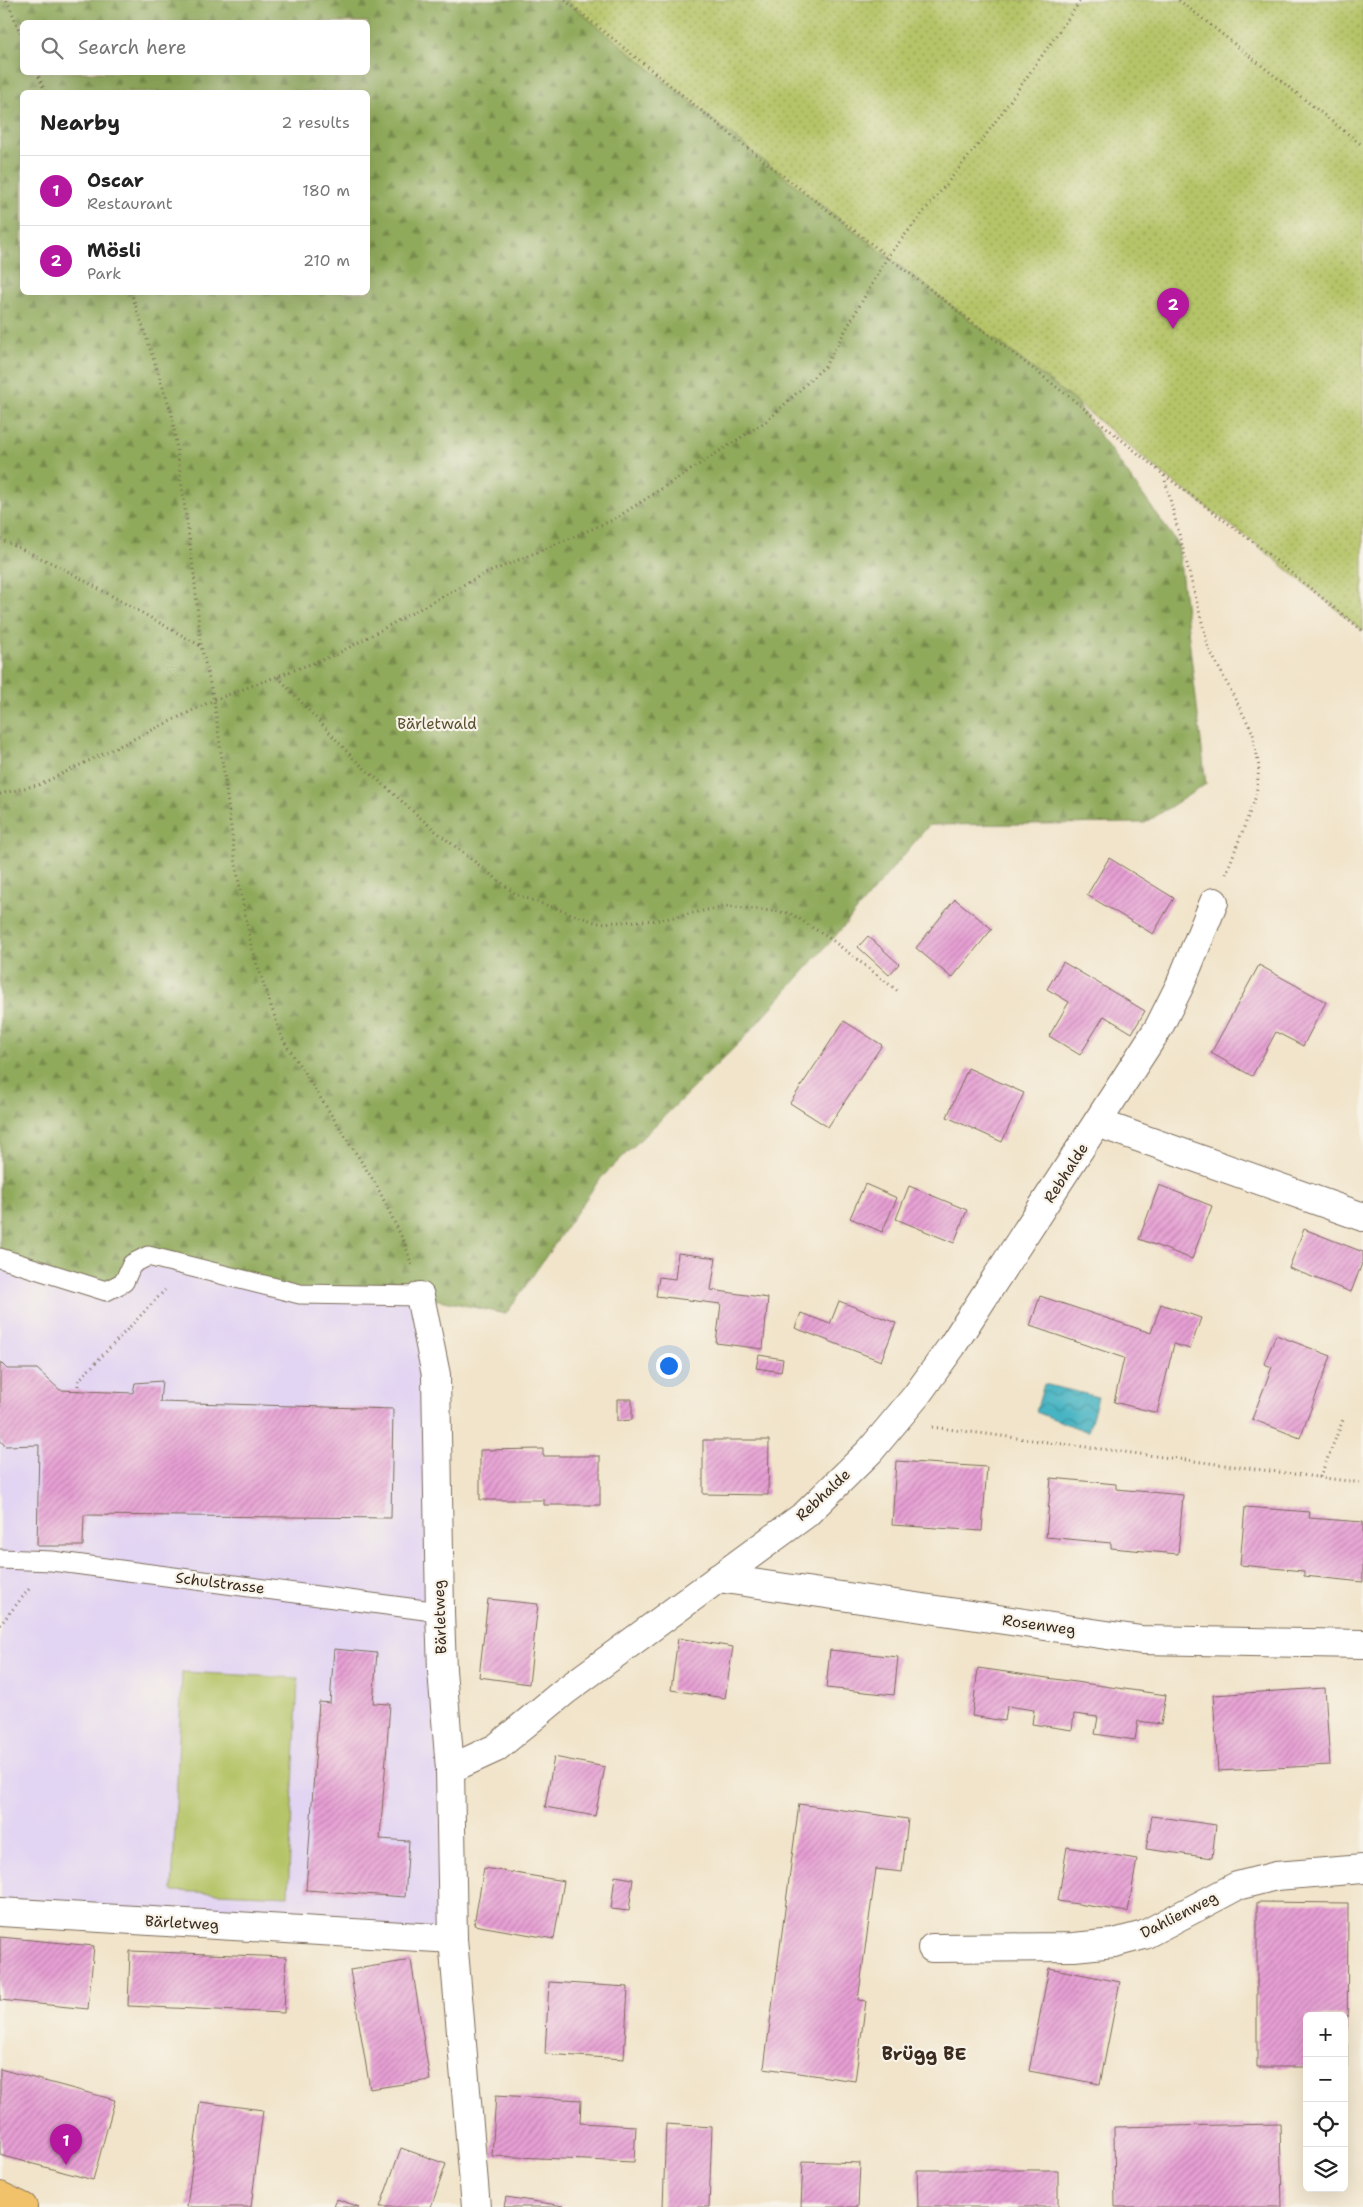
<!DOCTYPE html>
<html lang="en">
<head>
<meta charset="utf-8">
<style>
	body { margin:0; font-family:"Shantell Sans",sans-serif; background:#f2f2f2; color:#222 }
	.controls { position:absolute; right:15px; bottom:15px; display:grid; overflow:hidden; border-radius:8px; box-shadow:0 5px 20px #0002 }
	.controls button { width:45px; height:45px; display:grid; place-items:center; padding:0; border:0; border-bottom:1px solid #e0e0e0; background:#fff; color:#222; font:25px sans-serif }
	.you { position:absolute; left:668px; top:1365px; width:18px; height:18px; margin:-12px; border:4px solid #fff; border-radius:50%; background:#1a73e8; box-shadow:0 0 0 8px #1a73e833 }
	.badge { display:grid; place-items:center; width:32px; height:32px; border-radius:50%; background:#b5179e; color:#fff; font-size:16px; font-weight:700 }
	.pin { position:absolute; translate:-50% -41px; filter:drop-shadow(0 1px 2px #0008) }
	.pin::after { content:''; position:absolute; top:26px; width:18px; height:15px; background:inherit; clip-path:polygon(0 0,100% 0,50% 100%) }
	.list { margin:0; padding:0; list-style:none }
	h2 { display:flex; justify-content:space-between; align-items:center; height:65px; margin:0; padding:0 20px; font-size:21px }
	h2 small { font-size:16px; font-weight:400; color:#767676 }
	.list li { display:grid; grid-template-columns:32px 1fr auto; gap:15px; align-items:center; box-sizing:border-box; height:70px; padding:0 20px; border-top:1px solid #e0e0e0 }
	.list b { display:block; font-size:19px; white-space:nowrap }
	.list p { margin:0; font-size:16px; white-space:nowrap; color:#767676 }
	.list em { font-size:16px; font-style:normal; color:#767676 }
	.icon { flex:none; width:28px; height:28px; fill:none; stroke:currentColor; stroke-width:2; stroke-linecap:round; stroke-linejoin:round }
	.map { position:relative; flex:none; width:1363px; height:2207px; overflow:hidden }
	.search { position:absolute; background:#fff; box-shadow:0 5px 20px #0002; left:20px; top:20px; width:350px; height:55px; display:flex; align-items:center; gap:12px; box-sizing:border-box; padding:0 18px; border-radius:8px; color:#767676; font-size:19px }
	.panel { position:absolute; background:#fff; box-shadow:0 5px 20px #0002; left:20px; top:90px; width:350px; height:205px; border-radius:8px }
	.map>svg:first-child { display:block }
</style>
</head>
<body>
<div class="map">
<svg width="1363" height="2207" viewBox="0 0 1363 2207">
	<defs>
		<pattern id="grass-dots" width="8" height="8" patternUnits="userSpaceOnUse" patternTransform="scale(1.25)"><rect width="8" height="8" fill="#b5c467"/><path d="M2 2h.1M6 6h.1" fill="none" stroke="#949f54" stroke-width="1.8" stroke-linecap="round"/></pattern>
		<pattern id="forest-firs" width="22" height="20" patternUnits="userSpaceOnUse" patternTransform="scale(1.25)"><rect width="22" height="20" fill="#90aa5c"/><path d="M5 1l3.5 6h-7zM16 11l3.5 6h-7z" fill="#778b4b"/></pattern>
		<pattern id="water-waves" width="16" height="10" patternUnits="userSpaceOnUse" patternTransform="scale(1.25)"><rect width="16" height="10" fill="#47b4c3"/><path d="M0 5q4-4 8 0t8 0" fill="none" stroke="#3c939e"/></pattern>
		<pattern id="building-hatch" width="6" height="6" patternUnits="userSpaceOnUse" patternTransform="scale(1.25)"><rect width="6" height="6" fill="#e79fd4"/><path d="M-1 1l2-2M0 6l6-6M5 7l2-2" fill="none" stroke="#bc82ab"/></pattern>
	</defs>
	<rect width="100%" height="100%" fill="#f7f3e8"/>
	<filter id="ink" filterUnits="userSpaceOnUse"><feTurbulence type="fractalNoise" baseFrequency=".02" numOctaves="2"/><feDisplacementMap in="SourceGraphic" scale="10" xChannelSelector="R" yChannelSelector="G"/><feConvolveMatrix kernelMatrix="1 2 1 2 8 2 1 2 1" color-interpolation-filters="sRGB"/></filter>
	<filter id="wash" filterUnits="userSpaceOnUse"><feTurbulence type="fractalNoise" baseFrequency=".0096" numOctaves="4" result="noise"/><feDisplacementMap in="SourceGraphic" scale="20" xChannelSelector="R" yChannelSelector="G"/><feGaussianBlur stdDeviation="1.12" result="paint"/><feColorMatrix in="noise" values="0 0 0 0 0 0 0 0 0 0 0 0 0 0 0 0 0 1.4 0 .05"/><feComposite in="paint" operator="in"/></filter>
	<g filter="url(#wash)">
		<rect width="100%" height="100%" fill="#f1e4ca"/>
		<path fill="#e2d4f3" d="M 0,1258 L 132,1264 L 420,1296 L 453,1939 L 0,1912 Z"/>
		<path fill="url(#grass-dots)" stroke="#787742" d="M 565,0 L 1363,0 L 1363,631 L 1257,545 L 1164,475 L 1076,402 L 755,154 Z"/>
		<path fill="url(#forest-firs)" stroke="#666a3d" fill-rule="evenodd" d="M 0,0 L 565,0 L 755,154 L 1076,402 L 1178,544 L 1206,784 L 1145,823 L 929,825 L 832,940 L 742,1040 L 599,1180 L 506,1314 L 420,1296 L 300,1294 L 148,1256 L 106,1291 L 0,1258 ZM 22,22 L 368,22 L 368,72 L 22,72 ZM 22,92 L 368,92 L 368,292 L 22,292 Z"/>
		<path fill="#b5c467" stroke="#787742" d="M 182,1672 L 298,1678 L 288,1896 L 172,1891 Z"/>
		<path fill="url(#water-waves)" stroke="#416f70" d="M 1044,1384 L 1098,1397 L 1088,1432 L 1036,1412 Z"/>
		<g id="blocks">
			<g fill="url(#building-hatch)">
				<path d="M 1109,858 L 1174,898 L 1153,934 L 1087,895 Z"/>
				<path d="M 955,899 L 992,929 L 952,978 L 916,948 Z"/>
				<path d="M 868,936 L 899,964 L 889,975 L 858,947 Z"/>
				<path d="M 1063,962 L 1145,1011 L 1132,1033 L 1104,1016 L 1080,1055 L 1049,1036 L 1069,1002 L 1047,989 Z"/>
				<path d="M 1259,965 L 1326,1002 L 1303,1046 L 1276,1032 L 1252,1076 L 1211,1053 Z"/>
				<path d="M 844,1021 L 882,1045 L 828,1127 L 790,1103 Z"/>
				<path d="M 968,1068 L 1024,1093 L 1002,1142 L 947,1117 Z"/>
				<path d="M 865,1184 L 897,1198 L 882,1232 L 850,1218 Z"/>
				<path d="M 1159,1185 L 1212,1206 L 1192,1259 L 1139,1239 Z"/>
				<path d="M 909,1186 L 967,1210 L 954,1243 L 896,1219 Z"/>
				<path d="M 1304,1229 L 1363,1252 L 1363,1261 L 1351,1292 L 1289,1268 Z"/>
				<path d="M 678,1253 L 716,1258 L 711,1290 L 768,1298 L 763,1349 L 716,1343 L 721,1304 L 656,1296 L 659,1277 L 675,1279 Z"/>
				<path d="M 1040,1296 L 1151,1333 L 1161,1304 L 1201,1318 L 1190,1349 L 1174,1344 L 1157,1413 L 1114,1402 L 1124,1358 L 1030,1326 Z"/>
				<path d="M 839,1301 L 896,1323 L 881,1361 L 795,1328 L 801,1313 L 830,1324 Z"/>
				<path d="M 1276,1335 L 1331,1356 L 1300,1438 L 1252,1419 L 1272,1367 L 1264,1364 Z"/>
				<path d="M 759,1355 L 783,1359 L 781,1372 L 756,1368 Z"/>
				<path d="M 0,1362 L 7,1369 L 37,1369 L 60,1390 L 133,1393 L 135,1383 L 162,1381 L 160,1402 L 393,1409 L 391,1518 L 84,1515 L 83,1546 L 37,1546 L 39,1445 L 5,1446 L 0,1440 Z"/>
				<path d="M 617,1399 L 632,1399 L 632,1420 L 617,1421 Z"/>
				<path d="M 703,1440 L 769,1440 L 768,1495 L 703,1494 Z"/>
				<path d="M 543,1449 L 543,1456 L 600,1456 L 600,1505 L 544,1505 L 544,1500 L 480,1500 L 480,1450 Z"/>
				<path d="M 896,1461 L 987,1467 L 982,1531 L 892,1525 Z"/>
				<path d="M 1051,1478 L 1116,1484 L 1116,1489 L 1183,1495 L 1178,1554 L 1111,1548 L 1111,1543 L 1046,1537 Z"/>
				<path d="M 1245,1507 L 1310,1512 L 1309,1518 L 1363,1522 L 1363,1582 L 1304,1576 L 1304,1571 L 1240,1565 Z"/>
				<path d="M 488,1599 L 538,1604 L 529,1684 L 479,1677 Z"/>
				<path d="M 678,1638 L 733,1647 L 725,1698 L 671,1690 Z"/>
				<path d="M 334,1649 L 377,1653 L 373,1703 L 390,1704 L 380,1839 L 409,1841 L 405,1897 L 306,1890 L 319,1702 L 330,1703 Z"/>
				<path d="M 830,1650 L 898,1657 L 894,1695 L 826,1688 Z"/>
				<path d="M 978,1668 L 1166,1695 L 1161,1724 L 1138,1721 L 1135,1740 L 1095,1734 L 1098,1717 L 1074,1714 L 1072,1730 L 1032,1724 L 1034,1710 L 1007,1706 L 1005,1721 L 972,1716 Z"/>
				<path d="M 1325,1688 L 1330,1765 L 1218,1771 L 1213,1695 Z"/>
				<path d="M 554,1757 L 605,1767 L 595,1816 L 545,1807 Z"/>
				<path d="M 799,1804 L 908,1819 L 902,1872 L 876,1869 L 858,2000 L 866,2001 L 855,2081 L 764,2068 Z"/>
				<path d="M 1152,1816 L 1216,1825 L 1212,1858 L 1146,1849 Z"/>
				<path d="M 1067,1847 L 1137,1859 L 1128,1912 L 1058,1901 Z"/>
				<path d="M 484,1868 L 564,1881 L 554,1939 L 474,1925 Z"/>
				<path d="M 615,1876 L 633,1879 L 629,1911 L 611,1909 Z"/>
				<path d="M 1257,1902 L 1348,1903 L 1347,2067 L 1344,2067 L 1344,2016 L 1307,2016 L 1307,2067 L 1257,2067 Z"/>
				<path d="M 0,1937 L 94,1946 L 88,2009 L 0,2000 Z"/>
				<path d="M 130,1951 L 286,1957 L 284,2013 L 128,2006 Z"/>
				<path d="M 411,1960 L 430,2080 L 370,2089 L 350,1970 Z"/>
				<path d="M 1049,1968 L 1120,1982 L 1100,2084 L 1029,2071 Z"/>
				<path d="M 549,1982 L 628,1987 L 624,2059 L 545,2054 Z"/>
				<path d="M 0,2069 L 115,2100 L 93,2180 L 0,2155 Z"/>
				<path d="M 496,2095 L 581,2100 L 580,2123 L 636,2126 L 634,2162 L 492,2156 Z"/>
				<path d="M 200,2102 L 263,2110 L 251,2207 L 187,2207 Z"/>
				<path d="M 666,2124 L 712,2127 L 709,2207 L 663,2207 Z"/>
				<path d="M 1280,2124 L 1282,2207 L 1115,2207 L 1114,2127 Z"/>
				<path d="M 401,2148 L 446,2164 L 431,2207 L 380,2207 Z"/>
				<path d="M 803,2161 L 860,2163 L 858,2207 L 801,2207 Z"/>
				<path d="M 917,2170 L 1058,2170 L 1058,2207 L 918,2207 Z"/>
				<path d="M 506,2197 L 564,2206 L 564,2207 L 504,2207 Z"/>
				<path d="M 337,2199 L 359,2207 L 334,2207 Z"/>
			</g>
		</g>
	</g>
	<g filter="url(#ink)">
		<use href="#blocks" fill-opacity="0" stroke="#7b6b5a" stroke-width="1"/>
		<g fill="none" stroke-linecap="round" stroke-linejoin="round">
			<g stroke="#7b6b5a" stroke-width="21">
				<g id="service">
					<path d="M 0,1258 L 106,1291 L 124,1282 L 132,1264 L 148,1256 L 300,1294 L 420,1296"/>
					<path d="M 0,1559 L 52,1561 L 440,1612"/>
				</g>
			</g>
			<g stroke="#7b6b5a" stroke-width="30">
				<g id="minor">
					<path d="M 1098,1123 L 1363,1217"/>
					<path d="M 420,1296 L 436,1375 L 440,1612 L 442,1670 L 450,1769 L 453,1939 L 476,2207"/>
					<path d="M 718,1578 L 1141,1640 L 1363,1644"/>
					<path d="M 450,1769 L 496,1748 L 565,1691 L 806,1514 L 870,1451 L 916,1396 L 952,1346 L 1159,1027 L 1180,985 L 1214,902"/>
					<path d="M 0,1912 L 453,1939"/>
					<path d="M 932,1948 L 1074,1947 L 1114,1943 L 1144,1935 L 1237,1886 L 1276,1876 L 1363,1869"/>
				</g>
			</g>
			<g stroke="#7b6b5a" stroke-width="30">
				<path id="primary" d="M 0,2196 L 23,2207"/>
			</g>
			<g stroke="#7b6b5a" stroke-width="3" stroke-dasharray="1 4" stroke-linecap="butt">
				<path d="M 7,0 L 22,37"/>
				<path d="M 565,0 L 755,154 L 1076,402 L 1164,475 L 1257,545 L 1363,631"/>
				<path d="M 1179,0 L 1363,146"/>
				<path d="M 37,72 L 45,92"/>
				<path d="M 131,292 L 172,414 L 194,574 L 201,646 L 214,700 L 237,872 L 252,950 L 282,1038 L 377,1186 L 405,1244 L 412,1266"/>
				<path d="M 1164,476 L 1209,649 L 1253,733 L 1259,767 L 1256,796 L 1226,874"/>
				<path d="M 0,539 L 62,568 L 201,646"/>
				<path d="M 278,677 L 353,758 L 433,829 L 517,895 L 598,923 L 660,920 L 726,906 L 790,913 L 832,940 L 899,992"/>
				<path d="M 0,794 L 41,784 L 214,700 L 337,654 L 478,577 L 613,520 L 768,420 L 825,366 L 888,256 L 986,135 L 1081,0"/>
				<path d="M 77,1391 L 79,1380 L 165,1290"/>
				<path d="M 932,1427 L 1363,1483"/>
				<path d="M 1320,1477 L 1343,1420"/>
				<path d="M 0,1625 L 29,1589"/>
			</g>
			<use href="#service" stroke="#fff" stroke-width="19"/>
			<use href="#minor" stroke="#fff" stroke-width="28"/>
			<use href="#primary" stroke="#f2c26a" stroke-width="28"/>
		</g>
	</g>
	<g text-anchor="middle" dominant-baseline="central" stroke-width="4.5" stroke-linejoin="round" paint-order="stroke">
		<g font-size="15" fill="#5a5030" stroke="#f7f3e8">
			<text x="437" y="724">Bärletwald</text>
		</g>
		<g font-size="15" fill="#3b2a1e" stroke="#f7f3e8">
			<text transform="translate(1066 1173) rotate(-57)">Rebhalde</text>
			<text transform="translate(823 1495) rotate(-43)">Rebhalde</text>
			<text transform="translate(220 1583) rotate(7)">Schulstrasse</text>
			<text transform="translate(440 1617) rotate(-92)">Bärletweg</text>
			<text transform="translate(1039 1625) rotate(8)">Rosenweg</text>
			<text transform="translate(1179 1915) rotate(-27)">Dahlienweg</text>
			<text transform="translate(182 1923) rotate(3)">Bärletweg</text>
		</g>
		<g font-size="18" font-weight="bold" fill="#3b2a1e" stroke="#f7f3e8">
			<text x="924" y="2054">Brügg BE</text>
		</g>
	</g>
</svg>
<div class="controls">
<button>+</button>
<button>−</button>
<button><svg class="icon" aria-label="locate" viewBox="0 0 24 24"><circle cx="12" cy="12" r="6"/><path d="M12 2v4M12 18v4M2 12h4M18 12h4"/></svg></button>
<button><svg class="icon" aria-label="layers" viewBox="0 0 24 24"><path d="M12 4l9 5-9 5-9-5zM3 14l9 5 9-5"/></svg></button>
</div>
<div class="you"></div>
<div class="pin badge" style="left:66px;top:2165px">1</div>
<div class="pin badge" style="left:1173px;top:329px">2</div>
<div class="search"><svg class="icon" aria-label="search" viewBox="0 0 24 24"><circle cx="10" cy="10" r="6"/><path d="M15 15l6 6"/></svg>Search here</div>
<section class="panel">
<h2>Nearby<small>2 results</small></h2>
<ul class="list">
<li><span class="badge">1</span><div><b>Oscar</b><p>Restaurant</p></div><em>180 m</em></li>
<li><span class="badge">2</span><div><b>Mösli</b><p>Park</p></div><em>210 m</em></li>
</ul>
</section>
</div>
</body>
</html>
